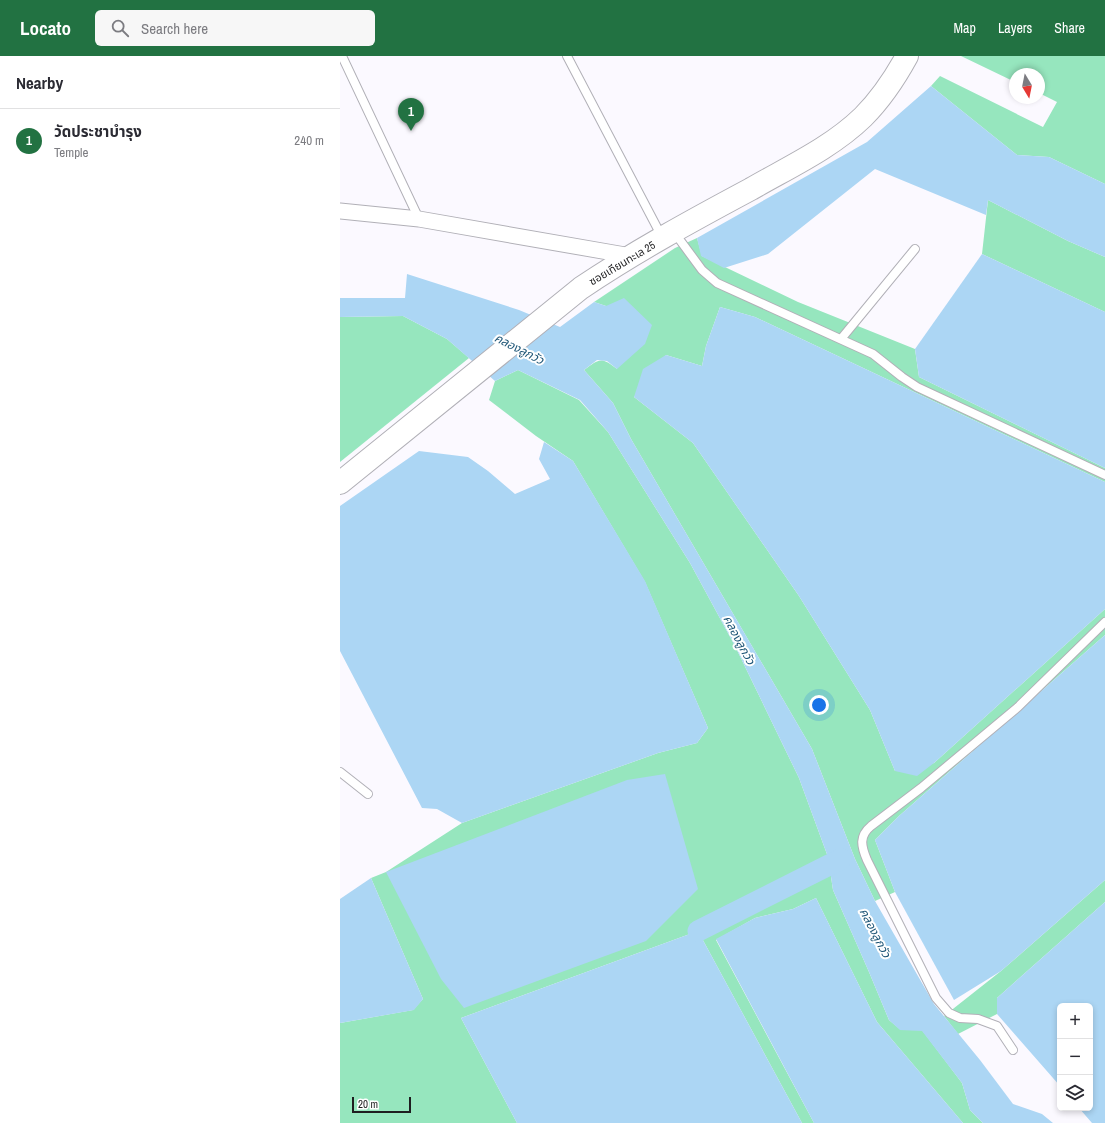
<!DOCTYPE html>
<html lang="en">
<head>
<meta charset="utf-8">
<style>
	body { margin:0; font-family:"Archivo Narrow","Noto Sans Thai",sans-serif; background:#f7f7f7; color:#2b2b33 }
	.controls { position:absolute; right:12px; bottom:12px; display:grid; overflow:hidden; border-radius:6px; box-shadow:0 2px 6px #0003 }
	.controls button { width:36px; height:36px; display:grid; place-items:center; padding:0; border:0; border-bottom:1px solid #e1e1e2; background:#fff; color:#2b2b33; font:20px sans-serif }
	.compass { position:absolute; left:669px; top:12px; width:36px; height:36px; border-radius:50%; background:#fff; box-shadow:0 2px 6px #0003; rotate:170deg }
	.scale { position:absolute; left:12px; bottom:10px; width:59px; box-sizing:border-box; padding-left:4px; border:2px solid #1e1e20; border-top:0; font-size:11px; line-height:14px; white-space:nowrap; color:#1e1e20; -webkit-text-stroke:3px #fff; paint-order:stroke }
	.you { position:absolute; left:479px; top:649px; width:14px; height:14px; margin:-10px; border:3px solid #fff; border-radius:50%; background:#1a73e8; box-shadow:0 0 0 6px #1a73e833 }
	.badge { display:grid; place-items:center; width:26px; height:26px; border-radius:50%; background:#227242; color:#fff; font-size:13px; font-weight:700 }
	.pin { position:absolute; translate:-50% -33px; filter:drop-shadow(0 1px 2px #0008) }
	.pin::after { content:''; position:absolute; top:21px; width:14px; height:12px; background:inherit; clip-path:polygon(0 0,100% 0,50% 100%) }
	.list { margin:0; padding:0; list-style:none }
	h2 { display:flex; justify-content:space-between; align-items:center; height:52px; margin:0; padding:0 16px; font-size:17px }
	h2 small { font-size:13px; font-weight:400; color:#7c7c81 }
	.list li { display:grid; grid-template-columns:26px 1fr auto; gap:12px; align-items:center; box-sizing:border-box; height:64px; padding:0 16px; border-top:1px solid #e1e1e2 }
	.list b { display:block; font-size:15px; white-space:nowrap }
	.list p { margin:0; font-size:13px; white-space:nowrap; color:#7c7c81 }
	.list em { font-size:13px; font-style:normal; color:#7c7c81 }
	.icon { flex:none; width:22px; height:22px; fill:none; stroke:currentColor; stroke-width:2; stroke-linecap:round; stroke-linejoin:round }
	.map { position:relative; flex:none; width:765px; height:1067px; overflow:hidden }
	header { display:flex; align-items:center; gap:24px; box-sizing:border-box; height:56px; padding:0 20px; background:#227242; color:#fff }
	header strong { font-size:19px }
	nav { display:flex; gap:22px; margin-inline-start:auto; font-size:14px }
	.search { width:280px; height:36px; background:#f7f7f7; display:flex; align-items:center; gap:10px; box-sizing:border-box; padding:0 14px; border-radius:6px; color:#7c7c81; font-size:15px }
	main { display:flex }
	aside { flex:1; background:#fff }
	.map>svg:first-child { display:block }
</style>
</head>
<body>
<header>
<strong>Locato</strong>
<div class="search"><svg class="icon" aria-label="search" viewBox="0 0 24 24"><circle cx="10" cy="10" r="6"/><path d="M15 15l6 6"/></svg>Search here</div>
<nav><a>Map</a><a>Layers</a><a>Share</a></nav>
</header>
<main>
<aside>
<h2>Nearby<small></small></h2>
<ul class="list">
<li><span class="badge">1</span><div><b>วัดประชาบํารุง</b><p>Temple</p></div><em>240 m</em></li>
</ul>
</aside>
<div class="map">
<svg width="765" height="1067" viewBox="0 0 765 1067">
	<rect width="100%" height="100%" fill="#fbf9ff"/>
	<g fill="#96e6be">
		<path d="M 621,0 L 765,0 L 765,128 L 709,101 L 677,99 L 591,30 L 600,20 L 703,71 L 717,46 L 699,37 L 699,18 L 675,18 L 675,26 Z"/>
		<path d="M 648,144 L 728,185 L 765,201 L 765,256 L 642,198 Z"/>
		<path d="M 357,182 L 362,200 L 458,246 L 575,293 L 579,321 L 765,412 L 765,426 L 415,261 L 380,251 L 366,290 L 362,310 L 326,299 L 294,341 L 353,387 L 459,540 L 530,654 L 555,715 L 594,707 L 765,553 L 765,579 L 559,760 L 535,784 L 555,836 L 535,845 L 515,803 L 472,693 L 291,383 L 273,347 L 244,314 C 259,303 261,300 277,313 L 266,250 L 254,246 L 335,192 Z"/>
		<path d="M 63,260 L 107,283 L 129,302 L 0,406 L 0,261 Z"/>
		<path d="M 178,314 L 239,344 L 268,376 L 350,507 L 395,590 L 459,722 L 488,801 L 493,834 L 529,916 L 549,964 L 561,974 L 582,974 L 622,1027 L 630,1054 L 643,1067 L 623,1067 L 537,966 L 476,842 L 453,853 L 415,862 L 376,884 L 474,1067 L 462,1067 L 358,875 L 121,962 L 177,1067 L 0,1067 L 0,967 L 73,954 L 83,943 L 31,822 L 46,816 L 122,767 L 318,697 L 357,687 L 368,672 L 305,526 L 233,405 L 196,380 L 149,344 L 155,325 Z"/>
		<path d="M 765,824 L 765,846 L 657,942 L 657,958 L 618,978 L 604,960 L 661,915 Z"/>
	</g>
	<g fill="#acd6f4">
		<path d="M 591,30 L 677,99 L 709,101 L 765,128 L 765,201 L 728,185 L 648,144 L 646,159 L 535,113 L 428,198 L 384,212 L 361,200 L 357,182 L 527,86 Z"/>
		<path d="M 642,198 L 765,256 L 765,412 L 579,321 L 575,293 Z"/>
		<path d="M 67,218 L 179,254 L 220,271 L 254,246 L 266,250 L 284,242 L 312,269 L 305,288 L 277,313 L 267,305 L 257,304 L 244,314 L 273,347 L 291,383 L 472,693 L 515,803 L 535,845 L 594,948 L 640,1004 L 673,1048 L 702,1058 L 713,1067 L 643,1067 L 630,1054 L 622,1027 L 582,975 L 560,974 L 549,964 L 529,916 L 493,834 L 488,801 L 459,722 L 395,590 L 350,507 L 268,376 L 240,344 L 178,314 L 155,325 L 107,283 L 63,260 L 0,261 L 0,242 L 65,242 Z"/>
		<path d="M 380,251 L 415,261 L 765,426 L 765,553 L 594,707 L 577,720 L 555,715 L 530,654 L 459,540 L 353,387 L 294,341 L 303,313 L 326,299 L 362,310 L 366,290 Z"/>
		<path d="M 204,386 L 233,405 L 305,525 L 368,672 L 357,687 L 318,697 L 122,767 L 97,753 L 82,752 L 0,595 L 0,450 L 79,395 L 128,401 L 148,415 L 175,438 L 210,423 L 199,403 Z"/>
		<path d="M 765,579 L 765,824 L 661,915 L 614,944 L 555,836 L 535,784 L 559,760 Z"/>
		<path d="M 325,718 L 358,833 L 306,885 L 124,952 L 101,923 L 46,816 L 287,724 Z"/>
		<path d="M 31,822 L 83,943 L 74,954 L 0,967 L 0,843 Z"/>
		<path d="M 476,842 L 537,966 L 623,1067 L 474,1067 L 376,883 L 415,862 L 453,853 Z"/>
		<path d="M 765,846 L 765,1067 L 752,1067 L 739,1052 L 750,1052 L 750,950 L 720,950 L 720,1030 L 657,958 L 657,942 Z"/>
		<path d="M 358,875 L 462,1067 L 177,1067 L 121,962 Z"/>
	</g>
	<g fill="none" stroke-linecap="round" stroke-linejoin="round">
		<path stroke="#acd6f4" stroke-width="21" d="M 358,875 L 501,803"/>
		<g stroke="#b1b0b7" stroke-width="10">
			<g id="lane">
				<path d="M 2,0 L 79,163"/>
				<path d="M 227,0 L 322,181"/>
				<path d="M 334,176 L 362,214 L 377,227 L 533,298 L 562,321 L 577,331 L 765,419"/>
				<path d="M 501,283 L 575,193"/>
				<path d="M 0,716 L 28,738"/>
				<path d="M 673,994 L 657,970 L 638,963 L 620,962 L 609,957 L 596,942 L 527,804 C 521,790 519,780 531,770 L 581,732 L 678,651 L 765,566"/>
			</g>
		</g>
		<g stroke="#b1b0b7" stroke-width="17">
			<path id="street" d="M 0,155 L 79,163 L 291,200"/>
		</g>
		<g stroke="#b1b0b7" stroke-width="24">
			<path id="secondary" d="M 0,427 L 241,232 C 296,195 353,164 411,133 C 449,111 491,92 523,61 C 541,43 555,22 567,0"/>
		</g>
		<use href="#lane" stroke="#fff" stroke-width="8"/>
		<use href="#street" stroke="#fff" stroke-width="15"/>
		<use href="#secondary" stroke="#fff" stroke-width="22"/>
	</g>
	<g text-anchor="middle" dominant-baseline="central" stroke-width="4" stroke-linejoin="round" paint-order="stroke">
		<g font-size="11" fill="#1e1e20" stroke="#fff">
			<text transform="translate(282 207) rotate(-31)">ซอยเทียนทะเล 25</text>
		</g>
		<g font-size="12" font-style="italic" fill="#1d5576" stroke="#fff">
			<text transform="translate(179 293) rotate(27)">คลองลูกวัว</text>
			<text transform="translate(399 584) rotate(62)">คลองลูกวัว</text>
			<text transform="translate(535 877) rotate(63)">คลองลูกวัว</text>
		</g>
	</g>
</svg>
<div class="controls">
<button>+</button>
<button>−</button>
<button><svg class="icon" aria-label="layers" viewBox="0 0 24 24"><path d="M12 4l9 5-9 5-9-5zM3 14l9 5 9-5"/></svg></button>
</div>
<svg class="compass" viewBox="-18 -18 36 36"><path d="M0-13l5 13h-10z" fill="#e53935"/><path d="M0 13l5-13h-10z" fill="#7c7c81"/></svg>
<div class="scale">20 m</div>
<div class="you"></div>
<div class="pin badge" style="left:71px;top:75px">1</div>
</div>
</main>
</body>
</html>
